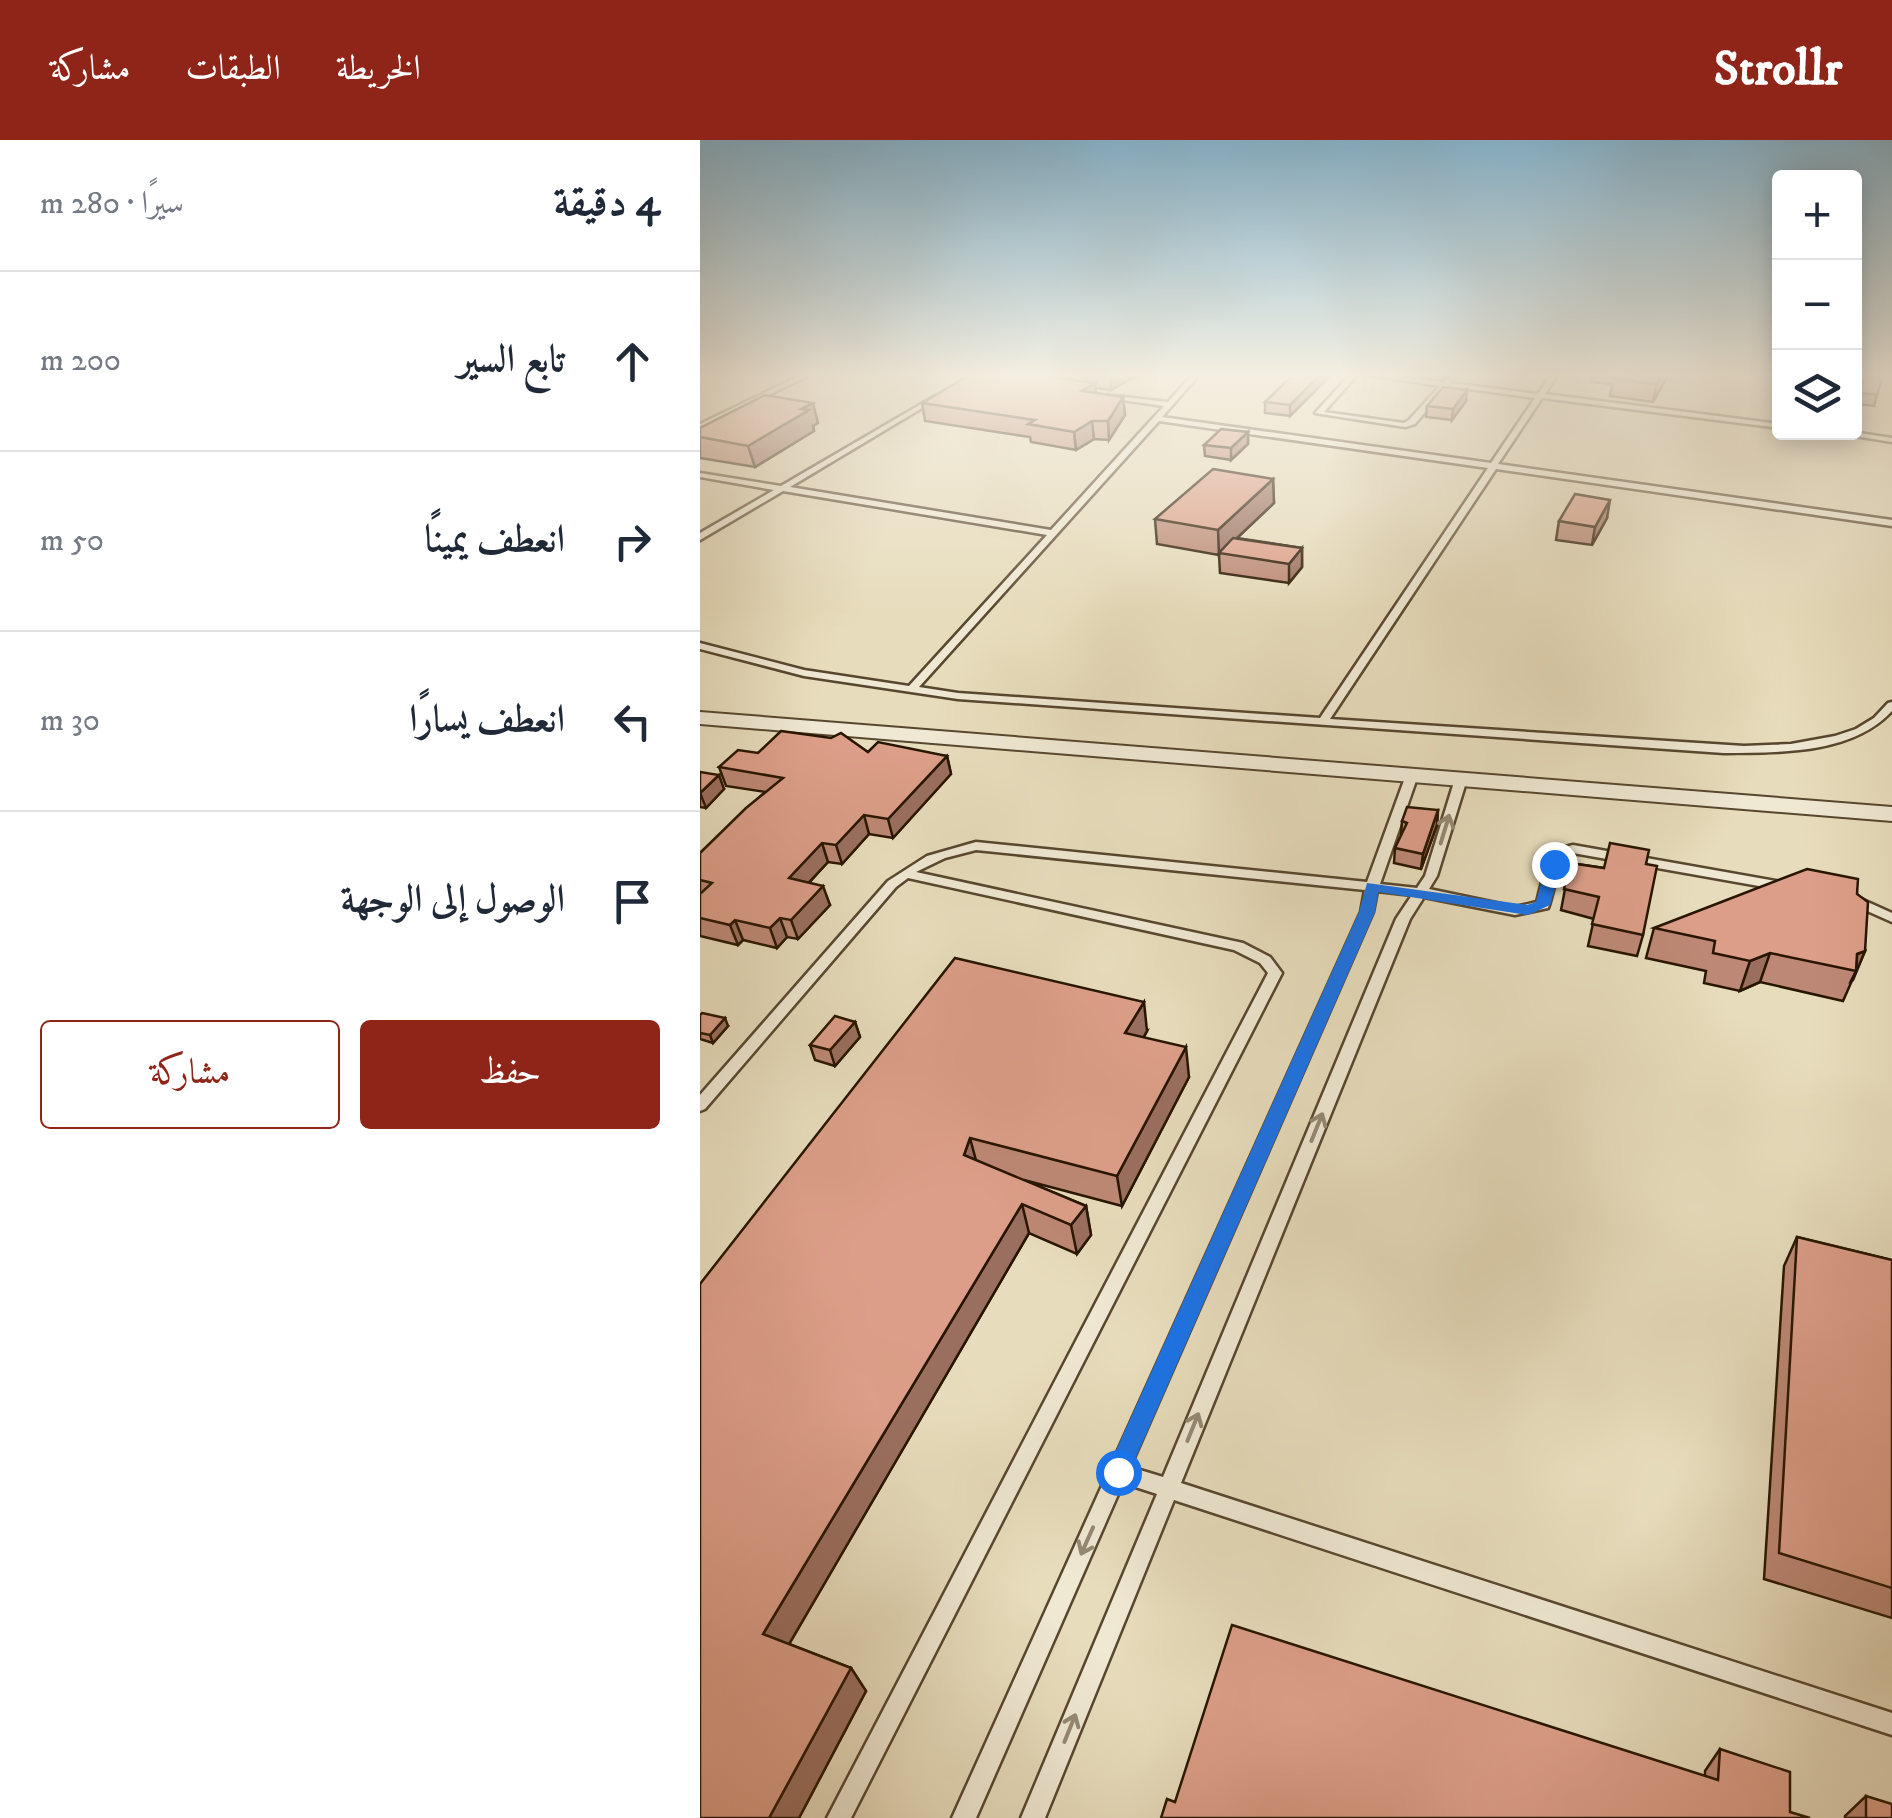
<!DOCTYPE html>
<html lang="ar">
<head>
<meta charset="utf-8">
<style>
	body { margin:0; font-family:"IM FELL DW Pica",Amiri,serif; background:#f6f6f7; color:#1f2937; direction:rtl }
	.controls { position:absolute; right:30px; top:30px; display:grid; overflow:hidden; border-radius:10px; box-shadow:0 5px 25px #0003 }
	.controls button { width:90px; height:90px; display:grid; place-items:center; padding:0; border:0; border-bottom:2px solid #e0e1e3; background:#fff; color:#1f2937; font:50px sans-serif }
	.stop { position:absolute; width:30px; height:30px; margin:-22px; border:8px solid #1a73e8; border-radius:50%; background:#fff }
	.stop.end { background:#1a73e8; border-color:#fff; box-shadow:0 2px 10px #0008 }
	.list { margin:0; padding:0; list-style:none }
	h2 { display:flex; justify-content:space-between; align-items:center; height:130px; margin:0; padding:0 40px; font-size:42px }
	h2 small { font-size:32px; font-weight:400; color:#747a83 }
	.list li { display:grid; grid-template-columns:65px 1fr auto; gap:30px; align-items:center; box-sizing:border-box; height:180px; padding:0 40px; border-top:2px solid #e0e1e3 }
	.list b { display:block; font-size:38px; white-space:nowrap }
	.list em { font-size:32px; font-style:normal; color:#747a83 }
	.actions { display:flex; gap:20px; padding:30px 40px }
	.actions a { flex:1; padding:22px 0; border:2px solid #8f2418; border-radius:10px; text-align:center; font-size:35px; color:#8f2418 }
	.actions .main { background:#8f2418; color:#fff }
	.icon { flex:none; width:55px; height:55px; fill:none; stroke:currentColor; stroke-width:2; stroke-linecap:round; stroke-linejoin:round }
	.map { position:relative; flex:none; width:1192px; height:1678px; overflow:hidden; direction:ltr }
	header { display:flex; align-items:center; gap:60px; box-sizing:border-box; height:140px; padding:0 50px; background:#8f2418; color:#fff }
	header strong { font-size:48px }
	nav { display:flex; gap:55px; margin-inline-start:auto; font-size:35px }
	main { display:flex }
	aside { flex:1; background:#fff }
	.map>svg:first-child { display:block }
</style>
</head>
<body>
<header>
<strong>Strollr</strong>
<nav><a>الخريطة</a><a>الطبقات</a><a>مشاركة</a></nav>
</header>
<main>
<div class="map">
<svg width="1192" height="1678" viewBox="0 0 1192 1678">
	<rect width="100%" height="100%" fill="#e7dcbc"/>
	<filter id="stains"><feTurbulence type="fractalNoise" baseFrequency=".002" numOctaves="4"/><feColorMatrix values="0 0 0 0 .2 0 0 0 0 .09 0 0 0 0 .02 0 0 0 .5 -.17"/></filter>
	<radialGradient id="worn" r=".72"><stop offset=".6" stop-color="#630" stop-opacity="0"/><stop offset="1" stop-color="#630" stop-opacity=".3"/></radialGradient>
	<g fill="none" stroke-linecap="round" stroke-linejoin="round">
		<g stroke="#58472f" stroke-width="5">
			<g id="lane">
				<path d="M 101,235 L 109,235 L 0,289 L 0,284 Z"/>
				<path d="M 492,235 L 499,235 L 462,277 L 791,323 L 835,258 L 747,246 L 715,284 L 705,287 L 615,273 L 650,235 L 657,235 L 624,272 L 704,283 L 709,280 L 740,246 L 669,235 L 688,235 L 743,242 L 749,235 L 756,235 L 750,243 L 838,254 L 851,235 L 857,235 L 845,254 L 1080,284 L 1080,288 L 842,258 L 798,324 L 1192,380 L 1192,386 L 796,329 L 630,579 L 1044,606 L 1091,604 L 1135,596 L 1156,589 L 1174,578 L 1188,563 L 1192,562 L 1192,571 C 1151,615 1080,612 1024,613 L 258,559 L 104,536 L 0,509 L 0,503 L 104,530 L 209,546 L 347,395 L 83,351 L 0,400 L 0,393 L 74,350 L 0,337 L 0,333 L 81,346 L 235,256 L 237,259 L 90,347 L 351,390 L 464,266 L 408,258 L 406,255 L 468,262 ZM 459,281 L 788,328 L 620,578 L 258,553 L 219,547 Z"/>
				<path d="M 1130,292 L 1153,292 L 1192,298 L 1192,302 Z"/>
				<path d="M 712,632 L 718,635 L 680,744 L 717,748 L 725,736 L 755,639 L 761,636 L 767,639 L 737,736 L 729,749 L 815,767 L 837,762 C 843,739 846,710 873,705 L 1087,743 L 1093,747 L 1087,751 L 873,713 C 854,726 856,747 848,768 L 815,775 L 724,757 L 710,779 L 481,1343 L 1192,1573 L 1192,1595 L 474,1360 L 345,1678 L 321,1678 L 457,1354 L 423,1343 L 276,1678 L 252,1678 L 661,772 L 665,750 L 276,710 L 245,718 L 216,732 L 543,803 L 570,817 L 582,833 L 151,1678 L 127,1678 L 568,833 L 560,823 L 534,810 L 208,738 L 196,747 L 5,969 L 0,971 L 0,955 L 188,741 L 227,716 L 276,702 L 667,742 L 706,635 ZM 677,751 L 712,755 L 696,779 L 463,1337 L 430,1327 L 673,772 Z"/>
				<path d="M 1152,755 L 1192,773 L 1192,782 L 1147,762 L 1146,759 Z"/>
			</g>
		</g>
		<g stroke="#58472f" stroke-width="4">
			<path id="street" d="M 0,572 L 1192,667 L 1192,681 L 0,584 Z"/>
		</g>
		<use href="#lane" fill="#efe8d3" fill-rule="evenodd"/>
		<use href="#street" fill="#efe8d3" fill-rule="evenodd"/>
	</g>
	<g fill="#bd8875" stroke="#281500" stroke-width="2.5">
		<path d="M 270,235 L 438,235 L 411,250 L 395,248 L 396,253 L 423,257 L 425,275 L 409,300 L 394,299 L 376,310 L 331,302 L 330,297 L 225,281 L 222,263 Z"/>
		<path d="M 593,235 L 631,235 L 590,276 L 565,273 L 565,262 Z"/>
		<path d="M 892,235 L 968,235 L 953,262 L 910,256 L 912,244 L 891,242 Z"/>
		<path d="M 1164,236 L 1182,238 L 1174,266 L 1156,264 Z"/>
		<path d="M 766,261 L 752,280 L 726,277 L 727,266 Z"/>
		<path d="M 118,283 L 113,286 L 114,291 L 55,327 L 0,318 L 0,288 Z"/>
		<path d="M 548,292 L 548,304 L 531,320 L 505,316 L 504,305 Z"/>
		<path d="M 573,339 L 574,363 L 537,398 L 602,408 L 602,427 L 589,443 L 520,433 L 519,415 L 457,404 L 455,379 Z"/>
		<path d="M 907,378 L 892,405 L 856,400 L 859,381 Z"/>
		<path d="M 168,612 L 247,616 L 251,634 L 193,698 L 169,694 L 142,724 L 128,722 L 109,743 L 130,765 L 98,799 L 87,797 L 77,808 L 43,800 L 38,805 L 0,796 L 0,713 L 65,652 L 26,646 L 19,627 L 58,613 Z"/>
		<path d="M 0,632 L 24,649 L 6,668 L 0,667 Z"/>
		<path d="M 738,670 L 737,685 L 721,729 L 694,723 L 695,708 L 701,696 L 702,681 Z"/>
		<path d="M 870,723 L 904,728 L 946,724 L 943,795 L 937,816 L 888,806 L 894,779 L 861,770 Z"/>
		<path d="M 1157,754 L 1165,811 L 1143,861 L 1060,842 L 1040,851 L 1004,843 L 1006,831 L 946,818 L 954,788 Z"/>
		<path d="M 0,875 L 28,886 L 13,903 L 0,899 Z"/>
		<path d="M 155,882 L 160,897 L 135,926 L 115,920 L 110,905 Z"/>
		<path d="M 447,891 L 444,897 L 489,937 L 422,1066 L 324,1040 L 386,1066 L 391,1095 L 377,1114 L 329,1093 L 89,1504 L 151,1528 L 166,1551 L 99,1678 L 0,1678 L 0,1144 Z"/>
		<path d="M 1097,1097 L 1192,1120 L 1192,1478 L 1064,1439 L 1084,1126 Z"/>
		<path d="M 1020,1609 L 1090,1672 L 475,1662 L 1005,1636 L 1005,1631 Z"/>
		<path d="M 1166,1656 L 1192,1678 L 1145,1678 L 1145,1676 Z"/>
	</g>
	<g fill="#9a6f5f" stroke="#281500" stroke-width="2.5">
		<path d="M 410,235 L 438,235 L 411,250 Z"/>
		<path d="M 620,235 L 631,235 L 590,276 L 590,265 Z"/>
		<path d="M 962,235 L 968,235 L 953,262 L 956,245 Z"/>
		<path d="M 395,243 L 396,260 L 382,251 Z"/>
		<path d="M 767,250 L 766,261 L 752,280 L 753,269 Z"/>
		<path d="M 423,257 L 425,275 L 409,300 L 408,281 Z"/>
		<path d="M 113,263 L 118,283 L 113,286 L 114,291 L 55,327 L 48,306 L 101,269 Z"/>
		<path d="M 392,281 L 394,299 L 376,310 L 374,292 Z"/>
		<path d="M 548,292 L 548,304 L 531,320 L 531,308 Z"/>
		<path d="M 573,339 L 574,363 L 519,415 L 518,390 Z"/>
		<path d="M 910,360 L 907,378 L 892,405 L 895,387 Z"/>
		<path d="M 602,408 L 602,427 L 589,443 L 589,424 Z"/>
		<path d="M 247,616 L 251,634 L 193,698 L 188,679 Z"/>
		<path d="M 19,635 L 24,649 L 6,668 L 0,653 Z"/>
		<path d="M 738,670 L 737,685 L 721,729 L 723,714 Z"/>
		<path d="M 164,675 L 169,694 L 142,724 L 136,705 Z"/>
		<path d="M 122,703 L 128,722 L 95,757 L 89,738 Z"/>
		<path d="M 123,746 L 130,765 L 98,799 L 91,780 Z"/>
		<path d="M 80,778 L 87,797 L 77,808 L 70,788 Z"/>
		<path d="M 35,780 L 43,800 L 38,805 L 30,785 Z"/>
		<path d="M 1165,811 L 1153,840 L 1151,841 L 1156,831 L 1157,814 Z"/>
		<path d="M 1070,813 L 1060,842 L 1040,851 L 1050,821 Z"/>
		<path d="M 444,862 L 447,891 L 429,923 L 425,893 Z"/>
		<path d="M 25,878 L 28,886 L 13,903 L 10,895 Z"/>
		<path d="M 155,882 L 160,897 L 135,926 L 130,910 Z"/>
		<path d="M 486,907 L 489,937 L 422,1066 L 417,1036 Z"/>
		<path d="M 270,998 L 278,1028 L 264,1015 Z"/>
		<path d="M 322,1064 L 329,1093 L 81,1518 L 63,1494 Z"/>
		<path d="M 386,1066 L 391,1095 L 377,1114 L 371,1085 Z"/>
		<path d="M 151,1528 L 166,1551 L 99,1678 L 69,1678 Z"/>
	</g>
	<g fill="#dc9e88" stroke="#281500" stroke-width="2.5">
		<path d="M 270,235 L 337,235 L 395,243 L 382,251 L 423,257 L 408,281 L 392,281 L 374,292 L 328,284 L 335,280 L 222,263 Z"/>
		<path d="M 593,235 L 620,235 L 590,265 L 565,262 Z"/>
		<path d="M 916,235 L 962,235 L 956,245 L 912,238 Z"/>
		<path d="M 1164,236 L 1182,238 L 1177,255 L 1160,253 Z"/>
		<path d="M 743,247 L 767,250 L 753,269 L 727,266 Z"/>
		<path d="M 65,255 L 113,263 L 101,269 L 109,270 L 48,306 L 0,297 L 0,288 Z"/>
		<path d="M 521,289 L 548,292 L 531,308 L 504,305 Z"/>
		<path d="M 513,329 L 573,339 L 518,390 L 455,379 Z"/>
		<path d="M 875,354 L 910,360 L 895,387 L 859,381 Z"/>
		<path d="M 533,398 L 602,408 L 589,424 L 519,413 Z"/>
		<path d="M 81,591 L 131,598 L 141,593 L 168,612 L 178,602 L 247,616 L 188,679 L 164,675 L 136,705 L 122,703 L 89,738 L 123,746 L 91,780 L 80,778 L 70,788 L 35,780 L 30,785 L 0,778 L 0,754 L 12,743 L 0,740 L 0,713 L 46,668 L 83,638 L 19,627 L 38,610 L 58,613 Z"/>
		<path d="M 0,632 L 19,635 L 0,653 Z"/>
		<path d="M 707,667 L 738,670 L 723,714 L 695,708 L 707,683 L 702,681 Z"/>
		<path d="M 910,703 L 949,710 L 946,724 L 957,726 L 943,795 L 892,784 L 899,757 L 864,749 L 870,723 L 904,728 Z"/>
		<path d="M 1107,729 L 1158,739 L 1157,754 L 1168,762 L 1165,811 L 1157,814 L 1156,831 L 1070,813 L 1050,821 L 1013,813 L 1015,801 L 954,788 Z"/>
		<path d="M 255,818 L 444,862 L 425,893 L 486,907 L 417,1036 L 270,998 L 264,1015 L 386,1066 L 371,1085 L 322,1064 L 63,1494 L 151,1528 L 69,1678 L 0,1678 L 0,1144 Z"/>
		<path d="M 2,873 L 25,878 L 10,895 L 0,893 L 0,875 Z"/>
		<path d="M 135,876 L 155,882 L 130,910 L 110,905 Z"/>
		<path d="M 1097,1097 L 1192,1120 L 1192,1448 L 1079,1413 Z"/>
		<path d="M 532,1485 L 1018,1640 L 1020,1609 L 1090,1632 L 1090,1672 L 1110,1678 L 461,1678 L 467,1659 L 475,1662 Z"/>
		<path d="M 1166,1656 L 1192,1664 L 1192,1678 L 1166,1678 Z"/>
	</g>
	<defs><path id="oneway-shaft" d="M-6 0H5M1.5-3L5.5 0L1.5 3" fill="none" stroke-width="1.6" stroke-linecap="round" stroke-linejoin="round" transform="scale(2.5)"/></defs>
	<g stroke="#958974">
		<use href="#oneway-shaft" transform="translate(745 689) rotate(-73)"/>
		<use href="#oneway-shaft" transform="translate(617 987) rotate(-68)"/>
		<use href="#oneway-shaft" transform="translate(493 1287) rotate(-68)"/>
		<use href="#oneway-shaft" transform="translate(387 1401) rotate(114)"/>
		<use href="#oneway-shaft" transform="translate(370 1588) rotate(-68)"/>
	</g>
	<linearGradient id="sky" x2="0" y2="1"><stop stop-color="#87b7d2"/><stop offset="0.5" stop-color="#f4efe1"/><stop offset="1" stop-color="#f4efe1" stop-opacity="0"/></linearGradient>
	<rect width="1192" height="470" fill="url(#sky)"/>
	<path fill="#1a73e8" d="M 854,719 L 862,724 L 850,765 L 828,775 L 678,752 L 675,772 L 426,1340 L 418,1343 L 410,1340 L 407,1332 L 410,1324 L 659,772 L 667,743 L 827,765 L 836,762 L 847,724 Z"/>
	<rect width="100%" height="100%" filter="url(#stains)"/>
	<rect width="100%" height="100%" fill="url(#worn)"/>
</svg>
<div class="controls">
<button>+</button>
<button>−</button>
<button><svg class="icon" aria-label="layers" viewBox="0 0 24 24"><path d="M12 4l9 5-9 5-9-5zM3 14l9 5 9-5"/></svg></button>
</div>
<div class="stop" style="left:418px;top:1332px"></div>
<div class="stop end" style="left:854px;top:724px"></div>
</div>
<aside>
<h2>4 دقيقة<small>سيرًا · 280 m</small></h2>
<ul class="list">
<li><svg class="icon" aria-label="ahead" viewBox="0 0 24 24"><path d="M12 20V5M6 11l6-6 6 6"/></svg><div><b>تابع السير</b></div><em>200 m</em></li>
<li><svg class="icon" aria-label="right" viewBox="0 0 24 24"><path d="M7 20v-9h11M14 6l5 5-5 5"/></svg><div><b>انعطف يمينًا</b></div><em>50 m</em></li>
<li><svg class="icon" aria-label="left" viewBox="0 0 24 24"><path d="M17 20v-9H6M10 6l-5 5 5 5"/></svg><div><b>انعطف يسارًا</b></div><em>30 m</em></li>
<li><svg class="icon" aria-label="arrive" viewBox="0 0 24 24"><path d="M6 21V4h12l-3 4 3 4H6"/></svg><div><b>الوصول إلى الوجهة</b></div></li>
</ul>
<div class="actions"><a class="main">حفظ</a><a>مشاركة</a></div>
</aside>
</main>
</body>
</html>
